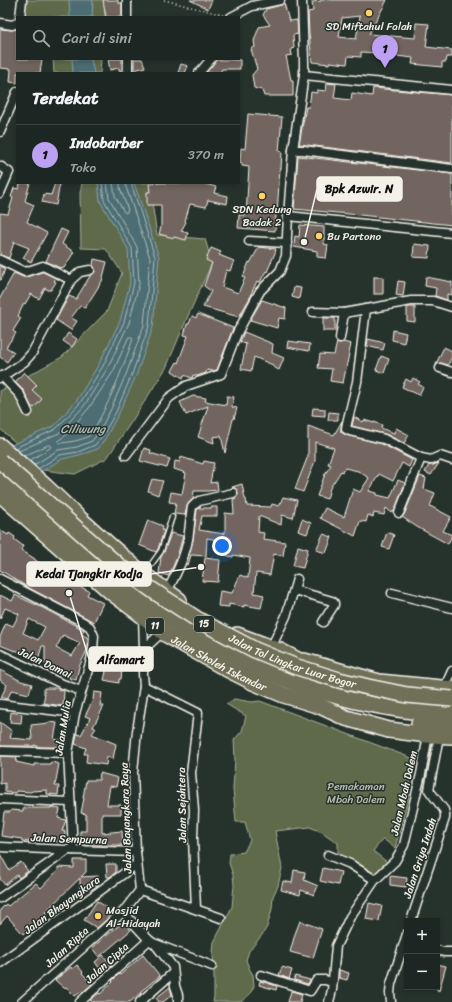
<!DOCTYPE html>
<html lang="id">
<head>
<meta charset="utf-8">
<style>
	body { margin:0; font-family:Sriracha,sans-serif; background:#29322f; color:#f1f3f6 }
	.controls { position:absolute; right:12px; bottom:12px; display:grid; overflow:hidden; border-radius:0px; box-shadow:0 2px 6px #0003 }
	.controls button { width:36px; height:36px; display:grid; place-items:center; padding:0; border:0; border-bottom:1px solid #3a4340; background:#1c2622; color:#f1f3f6; font:20px sans-serif }
	.you { position:absolute; left:222px; top:546px; width:14px; height:14px; margin:-10px; border:3px solid #fff; border-radius:50%; background:#1a73e8; box-shadow:0 0 0 6px #1a73e833 }
	.badge { display:grid; place-items:center; width:26px; height:26px; border-radius:50%; background:#bca0f2; color:#111; font-size:13px; font-weight:700 }
	.pin { position:absolute; translate:-50% -33px; filter:drop-shadow(0 1px 2px #0008) }
	.pin::after { content:''; position:absolute; top:21px; width:14px; height:12px; background:inherit; clip-path:polygon(0 0,100% 0,50% 100%) }
	.list { margin:0; padding:0; list-style:none }
	h2 { display:flex; justify-content:space-between; align-items:center; height:52px; margin:0; padding:0 16px; font-size:17px }
	h2 small { font-size:13px; font-weight:400; color:#a0a5a5 }
	.list li { display:grid; grid-template-columns:26px 1fr auto; gap:12px; align-items:center; box-sizing:border-box; height:60px; padding:0 16px; border-top:1px solid #3a4340 }
	.list b { display:block; font-size:15px; white-space:nowrap }
	.list p { margin:0; font-size:13px; white-space:nowrap; color:#a0a5a5 }
	.list em { font-size:13px; font-style:normal; color:#a0a5a5 }
	.icon { flex:none; width:22px; height:22px; fill:none; stroke:currentColor; stroke-width:2; stroke-linecap:round; stroke-linejoin:round }
	.map { position:relative; flex:none; width:452px; height:1002px; overflow:hidden }
	.search { position:absolute; background:#1c2622; box-shadow:0 2px 6px #0003; left:16px; top:16px; width:224px; height:44px; display:flex; align-items:center; gap:10px; box-sizing:border-box; padding:0 14px; border-radius:0px; color:#a0a5a5; font-size:15px }
	.panel { position:absolute; background:#1c2622; box-shadow:0 2px 6px #0003; left:16px; top:72px; width:224px; height:112px; border-radius:0px }
	.map>svg:first-child { display:block }
</style>
</head>
<body>
<div class="map">
<svg width="452" height="1002" viewBox="0 0 452 1002">
	<rect width="100%" height="100%" fill="#26332d"/>
	<filter id="ink" filterUnits="userSpaceOnUse"><feTurbulence type="fractalNoise" baseFrequency=".025" numOctaves="2"/><feDisplacementMap in="SourceGraphic" scale="8" xChannelSelector="R" yChannelSelector="G"/><feConvolveMatrix kernelMatrix="1 2 1 2 8 2 1 2 1" color-interpolation-filters="sRGB"/></filter>
	<g filter="url(#ink)">
		<g fill="#5f6b4c" stroke="#aaae9a">
			<path d="M 19,0 L 104,0 L 105,17 L 27,17 L 20,11 Z"/>
			<path d="M 53,59 L 101,59 L 100,73 L 54,73 Z"/>
			<path d="M 82,183 L 149,183 L 157,235 L 205,239 L 212,263 L 188,316 L 166,368 L 132,421 L 107,458 L 75,474 L 43,470 L 16,443 L 0,429 L 0,391 L 62,357 L 107,311 L 122,273 L 106,249 L 81,248 L 80,193 Z"/>
			<path d="M 234,699 L 252,702 L 260,701 L 414,759 L 408,800 L 395,848 L 383,839 L 373,851 L 387,862 L 374,874 L 338,852 L 338,843 L 322,832 L 310,827 L 275,831 L 282,868 L 278,886 L 273,896 L 272,909 L 267,927 L 262,935 L 249,951 L 246,960 L 249,968 L 253,975 L 254,986 L 250,994 L 241,1002 L 213,1002 L 214,997 L 214,975 L 213,953 L 214,942 L 232,907 L 234,885 L 233,875 L 229,863 L 230,854 L 244,852 L 250,840 L 245,822 L 236,822 L 233,789 L 235,760 L 234,740 L 242,731 L 246,716 L 226,704 Z"/>
		</g>
		<g fill="#4c6d73" stroke="#8fa2a2">
			<path d="M 69,0 L 93,0 L 92,17 L 70,17 Z"/>
			<path d="M 72,59 L 91,59 L 94,73 L 73,73 Z"/>
			<path d="M 98,183 L 134,183 L 159,257 L 153,327 L 136,376 L 119,413 L 106,437 L 98,449 L 79,455 L 62,459 L 0,496 L 0,450 L 54,426 L 77,400 L 99,364 L 120,321 L 130,283 L 128,249 L 100,201 Z"/>
		</g>
		<g fill="none" stroke-linecap="round" stroke-linejoin="round">
			<g stroke="#b1bcb9" stroke-width="1">
				<path d="M 113,183 L 115,196 L 124,212 L 126,213 L 128,210 L 120,188 L 120,183"/>
				<path d="M 129,337 L 132,337 L 133,339 C 123,367 113,394 99,420 C 96,425 93,432 89,436 C 83,440 66,443 59,443 L 58,442 L 59,440 L 65,436 L 89,408 L 113,372 Z"/>
				<path d="M 15,448 L 56,429 L 80,403 L 103,366 L 124,322 L 134,283 L 132,248 L 104,200 L 102,183"/>
				<path d="M 19,451 L 59,433 L 84,406 L 107,369 L 129,323 L 139,284 L 137,247 L 109,198 L 107,183"/>
				<path d="M 24,456 L 48,445 L 51,445 L 50,448 L 29,461"/>
				<path d="M 34,465 L 58,450 L 77,447 L 92,441 L 99,432 L 111,409 L 127,372 L 144,325 L 150,258 L 126,187 L 126,183"/>
				<path d="M 38,469 L 60,455 L 78,452 L 95,445 L 103,435 L 116,412 L 132,374 L 149,326 L 155,257 L 131,183"/>
			</g>
		</g>
		<g fill="#72655f" stroke="#f4f1e8" fill-rule="evenodd">
			<path d="M 103,0 L 118,0 L 118,3 L 122,3 L 122,17 L 106,17 Z"/>
			<path d="M 190,0 L 212,0 L 208,9 Z"/>
			<path d="M 321,0 L 387,0 L 369,34 L 415,38 L 416,23 L 429,24 L 426,47 L 452,50 L 452,57 L 447,57 L 446,62 L 442,62 L 442,67 L 412,64 L 413,58 L 388,55 L 388,60 L 379,59 L 379,53 L 361,52 L 361,57 L 348,56 L 347,64 L 329,62 L 329,64 L 312,62 L 309,33 L 308,12 L 313,11 L 312,2 L 321,1 ZM 360,16 L 356,39 L 339,37 L 342,18 Z"/>
			<path d="M 284,3 L 289,21 L 297,20 L 298,34 L 293,35 L 294,48 L 291,49 L 292,55 L 286,56 L 291,80 L 293,80 L 293,96 L 264,96 L 262,90 L 254,88 L 252,75 L 257,69 L 251,49 L 255,47 L 254,41 L 259,27 L 270,25 L 263,15 L 266,9 L 281,5 Z"/>
			<path d="M 0,29 L 12,30 L 17,29 L 17,59 L 42,59 L 40,73 L 17,73 L 17,83 L 10,82 L 11,69 L 0,68 Z"/>
			<path d="M 108,59 L 122,59 L 122,70 L 119,71 L 119,68 L 110,70 Z"/>
			<path d="M 134,59 L 142,59 L 145,67 L 134,70 Z"/>
			<path d="M 216,60 L 240,60 L 240,69 L 222,69 L 220,73 L 206,73 Z"/>
			<path d="M 181,64 L 188,66 L 185,73 L 178,73 Z"/>
			<path d="M 327,83 L 336,84 L 334,98 L 351,100 L 352,93 L 372,96 L 373,88 L 452,95 L 452,163 L 299,144 L 306,107 L 309,107 L 311,92 L 317,93 L 317,90 L 326,91 Z"/>
			<path d="M 248,114 L 282,117 L 279,151 L 282,152 L 281,169 L 280,169 L 277,214 L 276,214 L 275,231 L 238,228 L 239,215 L 246,215 L 249,167 L 242,166 L 242,163 L 240,163 L 241,148 L 245,149 Z"/>
			<path d="M 298,156 L 452,174 L 452,225 L 360,215 L 294,209 Z"/>
			<path d="M 20,183 L 30,183 L 25,201 L 34,205 L 27,222 L 47,233 L 31,262 L 23,258 L 29,248 L 14,242 L 9,258 L 0,255 L 0,213 L 8,214 L 13,198 L 11,197 L 14,188 L 19,189 Z"/>
			<path d="M 55,183 L 60,183 L 56,205 L 42,202 L 44,194 L 51,195 Z"/>
			<path d="M 163,183 L 202,183 L 216,187 L 214,193 L 228,196 L 227,204 L 208,200 L 206,207 L 190,204 L 185,221 L 186,222 L 181,231 L 188,233 L 186,240 L 174,237 L 174,238 L 159,234 L 161,227 L 161,205 L 147,205 L 147,192 L 150,192 L 149,184 Z"/>
			<path d="M 300,225 L 324,227 L 324,244 L 328,245 L 326,258 L 317,257 L 317,251 L 294,247 L 295,236 L 299,237 Z"/>
			<path d="M 61,229 L 68,232 L 62,244 L 74,252 L 64,268 L 61,267 L 60,268 L 46,261 Z"/>
			<path d="M 414,244 L 430,246 L 429,258 L 413,257 Z"/>
			<path d="M 259,247 L 276,249 L 275,253 L 267,272 L 266,271 L 260,282 L 257,281 L 251,294 L 252,294 L 239,317 L 203,307 L 211,291 L 204,286 L 212,263 L 206,260 L 211,248 L 221,252 L 219,255 L 234,261 L 230,271 L 226,270 L 222,287 L 238,293 L 245,278 L 243,277 L 249,262 L 250,263 Z"/>
			<path d="M 94,259 L 107,262 L 102,281 L 85,308 L 80,306 L 71,318 L 77,321 L 71,330 L 56,320 L 69,296 L 76,299 L 90,276 L 93,274 L 95,272 L 95,269 L 93,265 Z"/>
			<path d="M 0,266 L 5,269 L 1,280 L 0,280 Z"/>
			<path d="M 42,272 L 43,272 L 56,278 L 54,281 L 56,282 L 51,290 L 48,290 L 45,288 L 39,299 L 31,294 L 25,304 L 24,303 L 18,316 L 21,318 L 13,331 L 16,333 L 6,347 L 14,352 L 7,362 L 0,357 L 0,298 L 14,273 L 23,277 L 26,277 Z"/>
			<rect x="374" y="277" width="9" height="17"/>
			<path d="M 426,277 L 452,282 L 452,295 L 447,294 L 447,300 L 435,296 L 436,288 L 425,286 Z"/>
			<path d="M 398,281 L 405,282 L 403,296 L 396,295 Z"/>
			<path d="M 294,287 L 301,288 L 299,299 L 292,297 Z"/>
			<path d="M 262,300 L 286,308 L 285,319 L 279,318 L 277,328 L 250,320 Z"/>
			<path d="M 407,307 L 415,307 L 415,322 L 407,321 Z"/>
			<path d="M 198,314 L 233,328 L 217,370 L 212,371 L 207,370 L 206,373 L 197,376 L 193,375 L 192,378 L 184,375 L 183,378 L 172,371 L 177,362 L 178,363 L 188,336 L 184,335 L 187,324 L 189,324 L 192,316 L 196,318 Z"/>
			<rect x="323" y="318" width="12" height="13"/>
			<path d="M 393,330 L 406,333 L 404,343 L 392,340 Z"/>
			<path d="M 244,332 L 273,344 L 272,353 L 284,358 L 279,370 L 273,367 L 273,365 L 254,357 L 251,371 L 241,369 L 246,344 L 240,342 Z"/>
			<path d="M 68,333 L 77,339 L 72,347 L 63,341 Z"/>
			<path d="M 368,339 L 385,343 L 383,350 L 367,346 Z"/>
			<path d="M 288,341 L 310,344 L 309,351 L 287,347 Z"/>
			<path d="M 337,342 L 340,343 L 343,342 L 351,344 L 343,383 L 330,381 L 332,369 L 318,368 L 320,354 L 334,355 Z"/>
			<path d="M 444,347 L 452,351 L 452,357 L 448,365 L 441,363 L 436,364 Z"/>
			<path d="M 381,356 L 389,359 L 384,373 L 376,370 Z"/>
			<path d="M 24,372 L 37,385 L 32,390 L 42,399 L 34,408 L 31,406 L 24,391 L 15,382 Z"/>
			<path d="M 413,378 L 420,382 L 418,384 L 423,387 L 419,395 L 402,387 L 406,379 L 411,382 Z"/>
			<path d="M 193,396 L 206,398 L 205,401 L 226,405 L 227,396 L 234,397 L 232,407 L 237,408 L 234,419 L 233,419 L 225,453 L 221,436 L 213,437 L 214,443 L 198,437 L 208,406 L 186,415 L 180,402 Z"/>
			<path d="M 313,408 L 325,409 L 325,416 L 312,415 Z"/>
			<path d="M 329,412 L 338,413 L 338,420 L 328,420 Z"/>
			<path d="M 354,417 L 363,422 L 364,420 L 374,423 L 374,422 L 382,425 L 381,428 L 394,433 L 396,428 L 409,435 L 404,443 L 385,434 L 352,426 Z"/>
			<path d="M 342,421 L 341,429 L 341,432 L 344,434 L 349,436 L 382,444 L 412,460 L 409,467 L 402,463 L 393,481 L 379,474 L 369,491 L 377,493 L 377,495 L 390,498 L 398,480 L 405,483 L 394,512 L 393,511 L 392,513 L 386,508 L 384,515 L 374,513 L 373,517 L 368,515 L 366,522 L 360,521 L 355,536 L 320,518 L 325,508 L 344,517 L 353,489 L 360,492 L 369,478 L 358,471 L 345,468 L 342,472 L 341,471 L 330,488 L 327,499 L 317,496 L 325,474 L 331,465 L 328,464 L 334,448 L 315,442 L 315,461 L 303,492 L 295,489 L 308,456 L 308,426 L 334,435 Z"/>
			<path d="M 144,448 L 151,450 L 150,453 L 170,459 L 167,468 L 140,461 Z"/>
			<path d="M 181,457 L 203,464 L 204,461 L 214,463 L 210,483 L 217,482 L 218,490 L 208,491 L 194,491 L 193,499 L 187,506 L 185,515 L 174,514 L 176,503 L 169,502 L 171,492 L 182,494 L 186,473 L 174,469 L 175,461 L 180,462 Z"/>
			<path d="M 439,463 L 431,475 L 425,472 L 429,465 L 433,465 Z"/>
			<path d="M 420,476 L 426,478 L 424,489 L 435,493 L 430,506 L 451,517 L 443,531 L 452,535 L 448,544 L 417,527 L 402,517 L 404,515 Z"/>
			<path d="M 152,479 L 163,481 L 158,495 L 148,491 Z"/>
			<path d="M 242,484 L 245,499 L 246,499 L 247,506 L 271,507 L 272,504 L 279,506 L 283,497 L 297,500 L 293,518 L 282,515 L 281,525 L 259,516 L 258,532 L 264,533 L 263,539 L 285,542 L 283,556 L 274,554 L 270,575 L 256,573 L 254,593 L 264,595 L 261,608 L 244,605 L 244,607 L 229,604 L 229,607 L 218,606 L 220,591 L 232,593 L 240,575 L 248,578 L 250,558 L 233,555 L 233,557 L 225,555 L 227,542 L 207,538 L 206,556 L 191,555 L 188,565 L 186,564 L 193,540 L 197,510 L 199,508 L 211,508 L 211,507 L 217,507 L 217,516 L 202,516 L 199,530 L 224,534 L 223,532 L 225,532 L 225,513 L 234,514 L 233,499 L 235,499 L 238,494 L 237,490 L 235,488 L 232,488 L 232,487 Z"/>
			<path d="M 302,519 L 311,523 L 307,534 L 298,531 Z"/>
			<path d="M 148,520 L 163,526 L 162,530 L 164,531 L 158,549 L 156,552 L 139,545 Z"/>
			<path d="M 0,530 L 8,535 L 9,533 L 15,537 L 14,539 L 23,546 L 21,550 L 35,559 L 35,560 L 53,572 L 54,570 L 66,576 L 64,579 L 89,591 L 87,595 L 103,603 L 94,622 L 29,588 L 0,570 Z"/>
			<path d="M 387,532 L 394,535 L 389,549 L 382,547 Z"/>
			<path d="M 171,533 L 183,536 L 177,557 L 169,576 L 159,573 L 161,557 L 164,552 Z"/>
			<path d="M 323,534 L 332,537 L 326,553 L 316,550 Z"/>
			<path d="M 298,546 L 308,549 L 303,568 L 293,566 Z"/>
			<path d="M 205,558 L 220,560 L 218,582 L 202,581 Z"/>
			<path d="M 0,595 L 12,601 L 15,595 L 43,608 L 84,630 L 82,634 L 88,638 L 88,648 L 79,667 L 76,680 L 69,678 L 69,676 L 45,664 L 45,646 L 42,646 L 38,660 L 15,650 L 15,651 L 0,645 L 0,637 L 6,623 L 13,626 L 19,614 L 5,608 L 0,619 ZM 29,619 L 45,627 L 38,640 L 23,633 ZM 63,635 L 80,643 L 72,656 L 56,648 Z"/>
			<path d="M 107,667 L 122,670 L 121,679 L 119,679 L 119,683 L 104,680 Z"/>
			<path d="M 0,670 L 21,681 L 32,684 L 29,694 L 12,690 L 7,699 L 1,697 L 7,685 L 0,680 Z"/>
			<path d="M 44,688 L 55,688 L 64,691 L 63,706 L 43,703 L 45,694 L 44,694 Z"/>
			<path d="M 94,692 L 102,693 L 100,706 L 104,706 L 93,727 L 96,728 L 92,734 L 116,744 L 113,759 L 107,757 L 106,765 L 86,762 L 87,754 L 84,754 L 86,748 L 75,744 L 77,734 L 81,735 L 90,718 L 85,716 L 93,700 Z"/>
			<path d="M 11,712 L 22,714 L 21,723 L 10,722 Z"/>
			<path d="M 0,722 L 12,731 L 10,738 L 32,740 L 31,725 L 49,723 L 49,722 L 57,723 L 54,739 L 64,741 L 63,747 L 41,747 L 34,745 L 34,746 L 0,746 Z"/>
			<path d="M 0,756 L 17,757 L 16,762 L 34,766 L 34,764 L 50,764 L 51,762 L 59,764 L 55,786 L 59,786 L 58,795 L 47,794 L 47,790 L 32,791 L 31,792 L 16,791 L 16,793 L 5,792 L 5,783 L 0,784 Z"/>
			<path d="M 100,773 L 118,778 L 116,787 L 110,786 L 107,805 L 121,805 L 121,814 L 102,814 L 102,833 L 122,831 L 123,845 L 93,845 L 93,844 L 80,844 L 80,831 L 86,831 L 86,814 L 81,813 L 84,798 L 83,798 L 86,780 L 99,780 Z"/>
			<path d="M 51,807 L 60,809 L 58,818 L 66,820 L 62,831 L 65,831 L 64,842 L 29,840 L 29,842 L 22,841 L 22,839 L 1,836 L 4,812 L 10,812 L 11,810 L 23,811 L 23,808 L 51,808 Z"/>
			<path d="M 0,854 L 9,870 L 21,862 L 28,871 L 19,878 L 17,875 L 5,885 L 0,879 Z"/>
			<path d="M 74,860 L 86,860 L 86,872 L 81,877 L 98,876 L 98,885 L 93,889 L 80,889 L 80,878 L 45,912 L 47,914 L 33,925 L 33,924 L 23,934 L 7,916 L 0,924 L 0,910 L 6,904 L 8,906 L 36,883 L 41,888 L 58,870 L 58,867 L 74,868 Z"/>
			<path d="M 106,864 L 116,864 L 116,872 L 110,877 L 107,877 Z"/>
			<path d="M 323,868 L 341,872 L 338,885 L 320,881 Z"/>
			<path d="M 294,870 L 305,872 L 304,880 L 318,886 L 314,895 L 301,890 L 300,895 L 281,890 L 283,881 L 292,883 Z"/>
			<path d="M 390,876 L 407,878 L 406,887 L 390,885 Z"/>
			<path d="M 97,901 L 112,911 L 107,919 L 97,928 L 84,920 Z"/>
			<path d="M 369,903 L 382,906 L 379,921 L 366,919 Z"/>
			<path d="M 300,921 L 322,929 L 313,958 L 290,952 L 295,934 Z"/>
			<path d="M 123,922 L 131,930 L 99,957 L 92,948 Z"/>
			<path d="M 103,955 L 112,966 L 105,973 L 104,972 L 103,973 L 95,962 Z"/>
			<path d="M 143,955 L 160,976 L 140,992 L 141,993 L 130,1002 L 92,1002 L 90,1000 L 99,993 L 100,994 L 113,982 L 112,981 L 119,974 L 120,975 Z"/>
			<path d="M 437,964 L 446,966 L 439,991 L 437,991 Z"/>
			<path d="M 77,965 L 83,972 L 82,973 L 92,984 L 83,992 L 82,991 L 75,996 L 66,987 L 64,988 L 55,980 L 71,967 L 72,969 Z"/>
			<path d="M 282,967 L 292,970 L 289,979 L 279,975 Z"/>
			<path d="M 339,970 L 349,973 L 347,980 L 339,978 Z"/>
			<path d="M 295,976 L 310,980 L 308,984 L 294,980 Z"/>
			<path d="M 260,981 L 277,986 L 276,990 L 259,985 Z"/>
			<path d="M 170,987 L 172,995 L 163,1002 L 159,1002 L 156,998 Z"/>
			<path d="M 291,991 L 302,994 L 300,1002 L 288,1002 Z"/>
		</g>
		<g fill="none" stroke-linecap="round" stroke-linejoin="round">
			<g stroke="#f4f1e8" stroke-width="7">
				<path id="lane" d="M 145,573 L 161,551 L 172,517"/>
			</g>
			<g stroke="#f4f1e8" stroke-width="11">
				<g id="street">
					<path d="M 127,0 L 127,17"/>
					<path d="M 20,17 L 22,0"/>
					<path d="M 231,17 L 252,6 L 280,0"/>
					<path d="M 0,23 L 12,25 L 17,23"/>
					<path d="M 128,59 L 128,73"/>
					<path d="M 199,73 L 211,59"/>
					<path d="M 304,75 L 452,90"/>
					<path d="M 0,132 L 17,92"/>
					<path d="M 293,150 L 303,150 L 452,169"/>
					<path d="M 0,166 L 9,172 L 0,193"/>
					<path d="M 288,216 L 452,233"/>
					<path d="M 249,241 L 287,243"/>
					<path d="M 0,260 L 25,272 L 43,266 L 71,280 L 32,353 L 24,362 L 0,378"/>
					<path d="M 71,280 L 80,272 L 90,270"/>
					<path d="M 366,309 L 357,382 L 347,423 L 346,429 L 350,431 L 384,439 L 421,458 L 431,460 L 440,456 L 452,460"/>
					<path d="M 313,312 L 344,313 L 411,301 L 433,301 L 452,307"/>
					<path d="M 340,338 L 344,313"/>
					<path d="M 440,368 L 452,372"/>
					<path d="M 2,376 L 20,395 L 28,412"/>
					<path d="M 126,455 L 169,398 L 186,386 L 221,374 L 237,333 L 254,302 L 260,291 L 280,271 L 286,256 L 288,216 L 293,150 L 304,75 L 304,62 L 302,0"/>
					<path d="M 399,513 L 421,458"/>
					<path d="M 0,579 L 83,622 L 90,627 L 94,636 L 93,649 L 91,660 L 75,713 L 68,753 L 73,850"/>
					<path d="M 294,590 L 332,601 L 334,603 L 334,605 L 323,622"/>
					<path d="M 167,591 C 176,575 185,557 188,539 C 190,528 190,518 192,507 L 195,504 L 199,501 L 233,493"/>
					<path d="M 392,593 L 452,608"/>
					<path d="M 271,648 L 286,616 L 297,579"/>
					<path d="M 144,649 L 158,636 L 167,635"/>
					<path d="M 0,654 L 60,683 L 81,691"/>
					<path d="M 91,660 L 126,661 L 143,664"/>
					<path d="M 144,686 L 198,713 L 191,773 L 194,810 L 193,838 L 196,909"/>
					<path d="M 444,689 L 452,671"/>
					<path d="M 0,704 L 75,713"/>
					<path d="M 0,751 L 68,753"/>
					<path d="M 0,799 L 70,802"/>
					<path d="M 0,847 L 68,850 L 136,852"/>
					<path d="M 328,855 L 350,864 L 375,880"/>
					<path d="M 140,890 L 136,852 L 133,772 L 137,731 L 144,686 L 143,674 L 144,649 L 143,616"/>
					<path d="M 140,890 L 221,918"/>
					<path d="M 0,898 L 68,850"/>
					<path d="M 123,912 L 149,940 L 155,944 L 173,967 L 175,986 L 178,995 L 178,1002"/>
					<path d="M 411,921 L 445,818 L 445,814 L 444,810 L 429,790 L 439,736"/>
					<path d="M 156,944 L 212,966"/>
					<path d="M 437,950 L 444,952 L 452,952"/>
					<path d="M 0,963 L 137,864"/>
					<path d="M 261,975 L 310,991 L 317,980 L 325,980 L 332,982"/>
					<path d="M 22,1002 L 123,912 L 140,890"/>
					<path d="M 80,1002 L 149,940"/>
					<path d="M 140,1002 L 173,973"/>
					<path d="M 329,1002 L 332,990 L 336,946 L 350,917 L 375,880 L 395,861 L 404,845 L 421,774 L 428,735"/>
					<path d="M 391,1002 L 390,993 L 391,984 L 407,934"/>
				</g>
			</g>
			<g stroke="#f4f1e8" stroke-width="18">
				<g id="highway">
					<path d="M 0,446 L 46,487 L 80,519 L 116,551 L 144,575 L 179,600"/>
					<path d="M 0,478 C 29,503 57,529 86,554 C 107,572 128,591 152,607 C 177,625 204,642 232,656 C 298,689 377,712 452,714"/>
					<path id="s1" d="M 0,494 L 111,592 L 143,616 L 167,635 L 227,669 L 253,682 L 284,695 L 320,706 L 346,718 L 389,730 L 428,735 L 452,736"/>
					<path d="M 237,635 L 280,651 L 313,668"/>
					<path d="M 304,661 L 379,682 L 452,689"/>
					<path d="M 419,723 L 433,725 L 452,725"/>
				</g>
			</g>
			<path stroke="#f4f1e8" stroke-width="1.5" stroke-dasharray="1 3" stroke-linecap="butt" d="M 164,0 L 223,15"/>
			<use href="#lane" stroke="#26332d" stroke-width="4"/>
			<use href="#street" stroke="#26332d" stroke-width="8"/>
			<use href="#highway" stroke="#706f59" stroke-width="15"/>
			<g stroke="#f4f1e8" stroke-width="18" stroke-linecap="butt">
				<g id="highway-bridge">
					<path id="s2" d="M 0,461 L 120,567 L 155,592 L 200,621 L 255,650 L 294,666 L 339,680 L 368,687 L 407,695 L 452,699"/>
				</g>
			</g>
			<use href="#highway-bridge" stroke="#706f59" stroke-width="15"/>
		</g>
	</g>
	<g fill="#ffd166" stroke="#26332d" stroke-width="1.5">
		<circle cx="369" cy="13" r="4"/>
		<circle cx="262" cy="196" r="4"/>
		<circle cx="319" cy="236" r="4"/>
		<circle cx="98" cy="916" r="4"/>
	</g>
	<g text-anchor="middle" dominant-baseline="central" stroke-width="3" stroke-linejoin="round" paint-order="stroke">
		<g fill="#26332d" stroke="#b6b8b0" stroke-width="1">
			<rect x="194" y="616" width="20" height="16" rx="3"/>
			<rect x="146" y="618" width="18" height="16" rx="3"/>
		</g>
		<g font-size="10" font-weight="bold" fill="#f4f1e8">
			<text x="204" y="624">15</text>
			<text x="155" y="626">11</text>
		</g>
		<g font-size="11" fill="#f4f1e8" stroke="#26332d">
			<text x="369" y="26">SD Miftahul Falah</text>
			<text x="262" y="209">SDN Kedung<tspan x="262" dy="13">Badak 2</tspan></text>
			<text x="327" y="236" text-anchor="start">Bu Partono</text>
			<text x="106" y="910" text-anchor="start">Masjid<tspan x="106" dy="13">Al-Hidayah</tspan></text>
		</g>
		<g font-size="11" fill="#f4f1e8" stroke="#26332d">
			<text stroke="none"><textPath href="#s2" startOffset="358">Jalan Tol Lingkar Luar Bogor</textPath></text>
			<text transform="translate(45 663) rotate(25)">Jalan Damai</text>
			<text stroke="none"><textPath href="#s1" startOffset="278">Jalan Sholeh Iskandar</textPath></text>
			<text transform="translate(63 728) rotate(-81)">Jalan Mulia</text>
			<text transform="translate(404 793) rotate(-77)">Jalan Mbah Dalem</text>
			<text transform="translate(182 805) rotate(-91)">Jalan Sejahtera</text>
			<text transform="translate(126 818) rotate(-92)">Jalan Bayangkara Raya</text>
			<text transform="translate(69 839) rotate(2)">Jalan Sempurna</text>
			<text transform="translate(420 858) rotate(-72)">Jalan Griya Indah</text>
			<text transform="translate(62 905) rotate(-36)">Jalan Bhayangkara</text>
			<text transform="translate(67 947) rotate(-42)">Jalan Ripta</text>
			<text transform="translate(107 963) rotate(-42)">Jalan Cipta</text>
		</g>
		<g font-size="11" fill="#b8bbaa" stroke="#26332d">
			<text x="356" y="786">Pemakaman<tspan x="356" dy="13">Mbah Dalem</tspan></text>
		</g>
		<g font-size="12" font-style="italic" fill="#b1bcb9" stroke="#26332d">
			<text x="83" y="429">Ciliwung</text>
		</g>
	</g>
	<path fill="none" stroke="#f4f1e8" stroke-width="1.5" d="M304 242L317 189M201 567L151 574M69 593L89 659"/>
	<g fill="#f4f1e8" stroke="#26332d" stroke-width="1.5">
		<circle cx="304" cy="242" r="4"/>
		<circle cx="201" cy="567" r="4"/>
		<circle cx="69" cy="593" r="4"/>
	</g>
	<g fill="#f4f1e8" stroke="#f4f1e8" stroke-width="1.5">
		<rect x="317" y="177" width="85" height="24" rx="4"/>
		<rect x="27" y="562" width="124" height="24" rx="4"/>
		<rect x="89" y="647" width="64" height="24" rx="4"/>
	</g>
	<g font-size="12" text-anchor="middle" font-weight="bold" fill="#111">
		<text x="359" y="193">Bpk Azwir. N</text>
		<text x="89" y="578">Kedai Tjangkir Kodja</text>
		<text x="121" y="664">Alfamart</text>
	</g>
</svg>
<div class="controls">
<button>+</button>
<button>−</button>
</div>
<div class="you"></div>
<div class="pin badge" style="left:385px;top:68px">1</div>
<div class="search"><svg class="icon" aria-label="search" viewBox="0 0 24 24"><circle cx="10" cy="10" r="6"/><path d="M15 15l6 6"/></svg>Cari di sini</div>
<section class="panel">
<h2>Terdekat<small></small></h2>
<ul class="list">
<li><span class="badge">1</span><div><b>Indobarber</b><p>Toko</p></div><em>370 m</em></li>
</ul>
</section>
</div>
</body>
</html>
